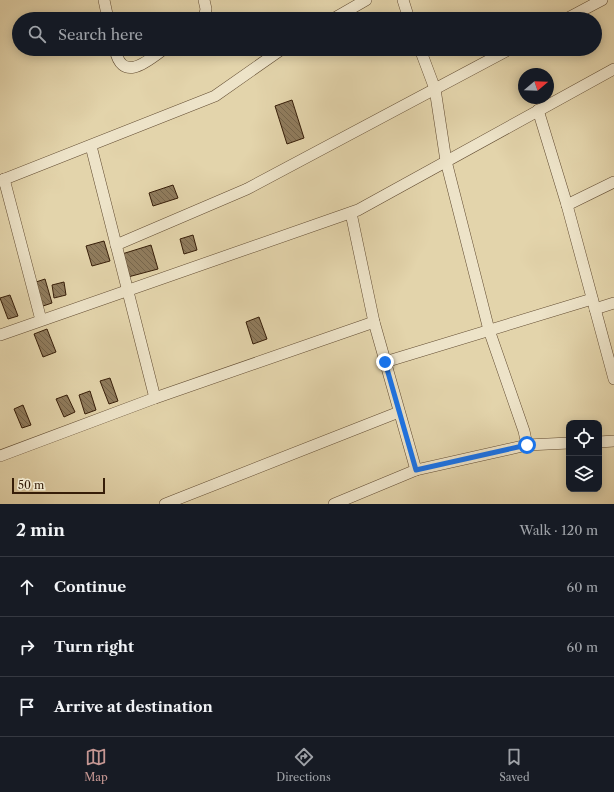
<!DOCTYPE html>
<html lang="en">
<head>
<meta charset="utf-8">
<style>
	body { margin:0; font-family:"Libre Caslon Text",serif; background:#242831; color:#f1f3f6 }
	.controls { position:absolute; right:12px; bottom:12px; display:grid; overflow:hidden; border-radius:8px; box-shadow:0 2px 10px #0003 }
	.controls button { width:36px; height:36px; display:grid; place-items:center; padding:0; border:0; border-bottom:1px solid #363941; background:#171b24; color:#f1f3f6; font:20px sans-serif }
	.compass { position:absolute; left:518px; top:68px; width:36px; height:36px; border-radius:50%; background:#171b24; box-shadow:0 2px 10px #0003; rotate:71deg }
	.scale { position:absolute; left:12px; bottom:10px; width:93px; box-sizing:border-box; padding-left:4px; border:2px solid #361d08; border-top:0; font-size:11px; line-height:14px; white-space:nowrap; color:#361d08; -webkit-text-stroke:3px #ede3c8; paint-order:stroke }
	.stop { position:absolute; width:12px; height:12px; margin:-9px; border:3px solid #1a73e8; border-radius:50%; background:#fff }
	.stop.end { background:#1a73e8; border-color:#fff; box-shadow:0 1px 4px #0008 }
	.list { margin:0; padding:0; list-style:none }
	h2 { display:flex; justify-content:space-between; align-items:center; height:52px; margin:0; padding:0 16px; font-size:17px }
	h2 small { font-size:13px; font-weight:400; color:#9ea1a6 }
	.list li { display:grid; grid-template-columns:26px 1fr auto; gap:12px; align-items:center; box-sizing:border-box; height:60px; padding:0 16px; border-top:1px solid #363941 }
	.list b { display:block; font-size:15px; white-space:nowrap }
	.list em { font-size:13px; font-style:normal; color:#9ea1a6 }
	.icon { flex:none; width:22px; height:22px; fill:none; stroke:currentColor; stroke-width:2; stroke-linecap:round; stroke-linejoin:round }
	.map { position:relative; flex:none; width:614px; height:504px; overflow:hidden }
	.search { position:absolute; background:#171b24; box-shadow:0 2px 10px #0003; left:12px; right:12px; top:12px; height:44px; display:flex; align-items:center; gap:10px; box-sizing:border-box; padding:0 14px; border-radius:22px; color:#9ea1a6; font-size:15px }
	.sheet { height:232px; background:#171b24 }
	nav { display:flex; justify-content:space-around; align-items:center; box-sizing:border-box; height:56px; border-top:1px solid #363941; background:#171b24; font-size:11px; color:#9ea1a6 }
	nav a { display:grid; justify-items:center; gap:2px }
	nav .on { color:#c59692 }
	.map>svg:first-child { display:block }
</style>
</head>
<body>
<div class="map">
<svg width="614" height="504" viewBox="0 0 614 504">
	<defs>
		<pattern id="building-back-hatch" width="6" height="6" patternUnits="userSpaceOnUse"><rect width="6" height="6" fill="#907c5d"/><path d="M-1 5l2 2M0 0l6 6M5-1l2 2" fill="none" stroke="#76654b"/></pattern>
	</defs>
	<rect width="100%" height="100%" fill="#e3d4ab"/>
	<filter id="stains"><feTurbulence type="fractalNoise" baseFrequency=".005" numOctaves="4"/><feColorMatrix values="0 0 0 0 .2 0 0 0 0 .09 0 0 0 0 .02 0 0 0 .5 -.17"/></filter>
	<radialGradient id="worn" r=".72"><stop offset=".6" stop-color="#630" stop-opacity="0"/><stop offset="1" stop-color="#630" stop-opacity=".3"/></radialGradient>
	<g fill="url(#building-back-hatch)" stroke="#361d08">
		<path d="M 292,100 L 304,138 L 287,144 L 275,106 Z"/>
		<path d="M 173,185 L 178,198 L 153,206 L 149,193 Z"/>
		<path d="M 193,235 L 197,250 L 184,254 L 180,239 Z"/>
		<path d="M 104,241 L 110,261 L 92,266 L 86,246 Z"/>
		<path d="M 151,245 L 158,269 L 128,277 L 122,254 Z"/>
		<path d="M 45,279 L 52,303 L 40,307 L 33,283 Z"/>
		<path d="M 64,282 L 66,295 L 54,298 L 52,285 Z"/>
		<path d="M 10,295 L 18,316 L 8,319 L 0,298 Z"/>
		<path d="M 259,317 L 267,339 L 253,344 L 246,322 Z"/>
		<path d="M 47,329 L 56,352 L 43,357 L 34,334 Z"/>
		<path d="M 110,378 L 118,401 L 109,404 L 100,381 Z"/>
		<path d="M 90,391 L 96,410 L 85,414 L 79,395 Z"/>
		<path d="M 67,395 L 75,412 L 64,417 L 56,399 Z"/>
		<path d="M 23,405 L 31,425 L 22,428 L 14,409 Z"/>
	</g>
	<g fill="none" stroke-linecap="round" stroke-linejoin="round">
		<g stroke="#614b31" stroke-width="12">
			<g id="street">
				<path d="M 104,0 L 108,19"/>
				<path d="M 204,0 L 206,9 L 204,19"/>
				<path d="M 403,0 L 409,19"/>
				<path d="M 333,19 L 366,0"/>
				<path d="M 566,19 L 602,0"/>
				<path d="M 115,49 C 122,84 148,61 164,49"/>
				<path d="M 420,49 L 435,89 L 446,161 L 489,330 L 524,431 L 527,445"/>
				<path d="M 538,110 L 567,205 L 614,379"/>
				<path d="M 91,146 L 155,398"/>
				<path d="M 4,179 L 41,320"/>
				<path d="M 0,181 L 215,96 L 282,49"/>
				<path d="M 567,205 L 614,182"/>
				<path d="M 351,213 L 374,322 L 416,470"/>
				<path d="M 116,245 L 247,189 L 510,49"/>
				<path d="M 595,309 L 614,303"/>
				<path d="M 0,335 L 358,210 L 614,69"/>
				<path d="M 385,362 L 592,299"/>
				<path d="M 599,442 L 614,441"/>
				<path d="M 0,456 L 155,398 L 374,322"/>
				<path d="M 165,504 L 399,412"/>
				<path d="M 334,504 L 416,470 L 527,445 L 569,443"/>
			</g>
		</g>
		<use href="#street" stroke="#ede3c8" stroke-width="11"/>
	</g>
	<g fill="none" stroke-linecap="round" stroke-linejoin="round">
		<path stroke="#1a73e8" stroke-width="5" d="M 385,362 L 416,470 L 527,445"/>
	</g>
	<rect width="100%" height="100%" filter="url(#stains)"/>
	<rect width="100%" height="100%" fill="url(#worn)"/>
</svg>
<div class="controls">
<button><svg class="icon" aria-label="locate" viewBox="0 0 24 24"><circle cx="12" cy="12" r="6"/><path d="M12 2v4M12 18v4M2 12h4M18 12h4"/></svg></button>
<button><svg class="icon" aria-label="layers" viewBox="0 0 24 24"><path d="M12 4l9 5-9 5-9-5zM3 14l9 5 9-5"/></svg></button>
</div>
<svg class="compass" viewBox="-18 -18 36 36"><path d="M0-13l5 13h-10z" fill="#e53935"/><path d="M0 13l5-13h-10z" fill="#9ea1a6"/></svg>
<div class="scale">50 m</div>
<div class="stop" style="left:527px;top:445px"></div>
<div class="stop end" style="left:385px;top:362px"></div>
<div class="search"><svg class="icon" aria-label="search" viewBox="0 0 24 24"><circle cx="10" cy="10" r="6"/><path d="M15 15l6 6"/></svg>Search here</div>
</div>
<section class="sheet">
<h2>2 min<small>Walk · 120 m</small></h2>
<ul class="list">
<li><svg class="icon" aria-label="ahead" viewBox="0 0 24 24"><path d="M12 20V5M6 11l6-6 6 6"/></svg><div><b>Continue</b></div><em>60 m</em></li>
<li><svg class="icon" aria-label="right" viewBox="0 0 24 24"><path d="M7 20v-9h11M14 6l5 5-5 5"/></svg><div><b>Turn right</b></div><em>60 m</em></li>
<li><svg class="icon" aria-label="arrive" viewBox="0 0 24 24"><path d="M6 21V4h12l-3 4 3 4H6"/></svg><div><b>Arrive at destination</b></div></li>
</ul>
</section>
<nav>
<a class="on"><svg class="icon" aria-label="map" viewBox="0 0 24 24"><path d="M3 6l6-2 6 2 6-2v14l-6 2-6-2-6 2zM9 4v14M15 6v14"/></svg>Map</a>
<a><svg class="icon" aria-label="directions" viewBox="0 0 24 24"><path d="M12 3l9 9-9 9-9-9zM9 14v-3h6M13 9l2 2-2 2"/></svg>Directions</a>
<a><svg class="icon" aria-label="saved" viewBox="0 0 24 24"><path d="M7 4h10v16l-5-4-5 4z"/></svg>Saved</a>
</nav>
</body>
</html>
